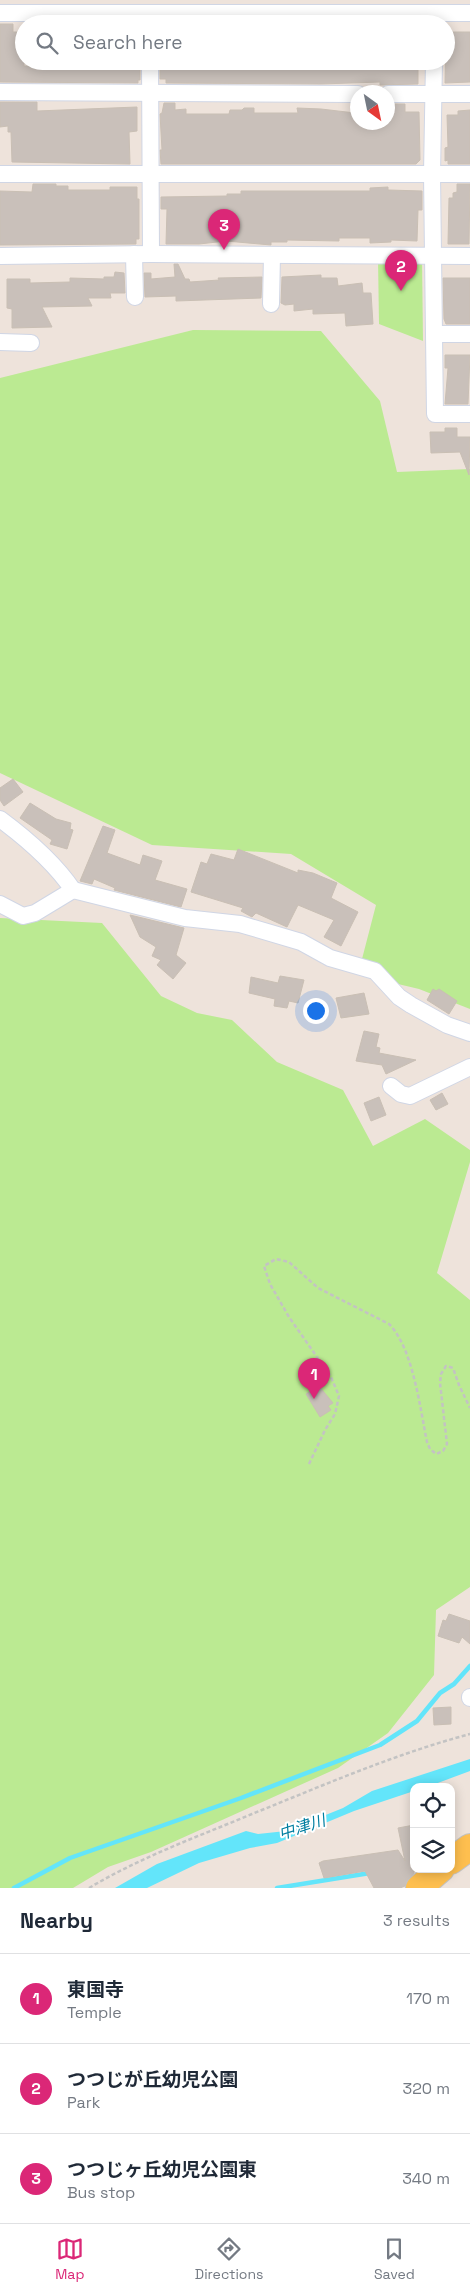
<!DOCTYPE html>
<html lang="en">
<head>
<meta charset="utf-8">
<style>
	body { margin:0; font-family:"Space Grotesk","Noto Sans JP",sans-serif; background:#f2f2f3; color:#1f2937 }
	.controls { position:absolute; right:15px; bottom:15px; display:grid; overflow:hidden; border-radius:10px; box-shadow:0 2px 12px #0003 }
	.controls button { width:45px; height:45px; display:grid; place-items:center; padding:0; border:0; border-bottom:1px solid #e0e1e3; background:#fff; color:#1f2937; font:25px sans-serif }
	.compass { position:absolute; left:350px; top:85px; width:45px; height:45px; border-radius:50%; background:#fff; box-shadow:0 2px 12px #0003; rotate:147deg }
	.you { position:absolute; left:315px; top:1010px; width:18px; height:18px; margin:-12px; border:4px solid #fff; border-radius:50%; background:#1a73e8; box-shadow:0 0 0 8px #1a73e833 }
	.badge { display:grid; place-items:center; width:32px; height:32px; border-radius:50%; background:#db2777; color:#fff; font-size:16px; font-weight:700 }
	.pin { position:absolute; translate:-50% -41px; filter:drop-shadow(0 1px 2px #0008) }
	.pin::after { content:''; position:absolute; top:26px; width:18px; height:15px; background:inherit; clip-path:polygon(0 0,100% 0,50% 100%) }
	.list { margin:0; padding:0; list-style:none }
	h2 { display:flex; justify-content:space-between; align-items:center; height:65px; margin:0; padding:0 20px; font-size:21px }
	h2 small { font-size:16px; font-weight:400; color:#747a83 }
	.list li { display:grid; grid-template-columns:32px 1fr auto; gap:15px; align-items:center; box-sizing:border-box; height:90px; padding:0 20px; border-top:1px solid #e0e1e3 }
	.list b { display:block; font-size:19px; white-space:nowrap }
	.list p { margin:0; font-size:16px; white-space:nowrap; color:#747a83 }
	.list em { font-size:16px; font-style:normal; color:#747a83 }
	.icon { flex:none; width:28px; height:28px; fill:none; stroke:currentColor; stroke-width:2; stroke-linecap:round; stroke-linejoin:round }
	.map { position:relative; flex:none; width:470px; height:1888px; overflow:hidden }
	.search { position:absolute; background:#fff; box-shadow:0 2px 12px #0003; left:15px; right:15px; top:15px; height:55px; display:flex; align-items:center; gap:12px; box-sizing:border-box; padding:0 18px; border-radius:28px; color:#747a83; font-size:19px }
	.sheet { height:335px; background:#fff }
	nav { display:flex; justify-content:space-around; align-items:center; box-sizing:border-box; height:70px; border-top:1px solid #e0e1e3; background:#fff; font-size:14px; color:#747a83 }
	nav a { display:grid; justify-items:center; gap:2px }
	nav .on { color:#db2777 }
	.map>svg:first-child { display:block }
</style>
</head>
<body>
<div class="map">
<svg width="470" height="1888" viewBox="0 0 470 1888">
	<rect width="100%" height="100%" fill="#eee3db"/>
	<g fill="#bbea92">
		<path d="M 378,258 L 422,258 L 423,341 L 379,324 Z"/>
		<path d="M 193,330 L 321,331 L 380,401 L 397,472 L 470,469 L 470,1009 L 419,989 L 398,984 L 362,959 L 376,905 L 291,854 L 152,845 L 0,773 L 0,378 Z"/>
		<path d="M 0,918 L 102,923 L 161,996 L 197,1013 L 232,1020 L 277,1062 L 343,1090 L 373,1146 L 425,1119 L 470,1150 L 470,1162 L 437,1273 L 470,1300 L 470,1587 L 436,1610 L 434,1675 L 388,1733 L 338,1768 L 151,1852 L 108,1867 L 73,1888 L 0,1888 Z"/>
	</g>
	<path fill="#63e5fa" d="M 470,1759 L 470,1771 L 427,1787 L 414,1787 L 414,1791 L 354,1811 L 277,1843 L 250,1848 L 199,1863 L 147,1888 L 115,1888 L 157,1864 L 246,1831 L 258,1834 L 286,1831 L 343,1808 L 372,1791 Z"/>
	<g fill="none" stroke-linecap="round" stroke-linejoin="round">
		<g stroke="#63e5fa" stroke-width="4.5">
			<path d="M 14,1888 L 70,1858 L 241,1798 L 380,1745 L 417,1721 L 440,1693 L 454,1684 L 470,1666"/>
			<path d="M 277,1888 L 370,1873"/>
		</g>
	</g>
	<g fill="#c9c0ba" stroke="#c9bfb4">
		<path d="M 0,24 L 13,24 L 13,32 L 24,32 L 24,66 L 55,66 L 54,62 L 60,61 L 140,65 L 140,80 L 138,80 L 138,83 L 0,82 Z"/>
		<path d="M 446,32 L 470,32 L 470,82 L 445,83 Z"/>
		<path d="M 160,61 L 181,61 L 181,65 L 209,66 L 209,61 L 266,65 L 265,64 L 294,65 L 294,63 L 303,61 L 372,64 L 372,61 L 407,63 L 409,65 L 418,65 L 418,84 L 380,85 L 380,82 L 321,84 L 166,83 L 166,79 L 160,79 Z"/>
		<path d="M 0,102 L 37,102 L 37,111 L 137,107 L 137,131 L 129,132 L 130,164 L 12,162 L 11,132 L 8,132 L 8,126 L 0,127 Z"/>
		<path d="M 164,103 L 175,103 L 175,110 L 186,109 L 186,114 L 229,114 L 230,110 L 242,110 L 244,108 L 254,108 L 254,113 L 298,113 L 297,108 L 321,109 L 355,113 L 355,122 L 388,122 L 388,104 L 405,104 L 405,112 L 419,112 L 420,160 L 416,164 L 161,164 L 160,150 L 162,150 L 160,114 L 162,113 Z"/>
		<path d="M 470,110 L 470,164 L 448,164 L 448,160 L 445,161 L 445,148 L 448,147 L 447,115 L 458,115 L 458,111 Z"/>
		<path d="M 33,184 L 56,184 L 56,186 L 68,186 L 68,190 L 110,190 L 110,187 L 137,187 L 137,199 L 139,199 L 139,239 L 136,239 L 136,244 L 0,245 L 0,191 L 32,192 Z"/>
		<path d="M 457,184 L 470,184 L 469,244 L 448,244 L 449,198 L 453,198 L 453,193 L 457,192 Z"/>
		<path d="M 388,187 L 388,190 L 422,191 L 422,210 L 418,210 L 417,241 L 391,240 L 391,242 L 370,243 L 370,238 L 339,238 L 339,241 L 287,240 L 287,242 L 271,242 L 271,245 L 226,241 L 199,244 L 166,244 L 167,209 L 161,209 L 161,197 L 227,196 L 227,194 L 241,194 L 241,191 L 370,191 L 370,188 Z"/>
		<path d="M 174,264 L 178,264 L 185,279 L 189,279 L 190,282 L 219,280 L 218,278 L 262,277 L 261,298 L 176,301 L 176,296 L 145,297 L 144,273 L 151,273 L 151,279 L 175,277 Z"/>
		<path d="M 115,272 L 124,273 L 125,293 L 110,293 L 111,298 L 88,298 L 92,306 L 42,307 L 52,327 L 12,328 L 12,309 L 7,308 L 7,279 L 30,279 L 30,283 L 70,282 L 70,278 L 104,279 L 104,277 L 114,277 Z"/>
		<path d="M 321,275 L 321,278 L 337,278 L 338,286 L 362,283 L 363,293 L 371,293 L 373,324 L 346,326 L 345,313 L 313,314 L 313,309 L 294,311 L 294,304 L 285,305 L 281,303 L 282,277 Z"/>
		<path d="M 443,278 L 470,278 L 470,324 L 446,324 L 444,319 Z"/>
		<path d="M 445,355 L 470,355 L 468,404 L 445,404 L 448,368 L 445,368 Z"/>
		<path d="M 445,428 L 457,428 L 457,437 L 470,437 L 469,475 L 460,452 L 431,453 L 430,432 L 445,432 Z"/>
		<path d="M 13,779 L 23,792 L 4,806 L 0,800 L 0,788 Z"/>
		<path d="M 30,803 L 56,819 L 71,823 L 70,829 L 73,830 L 67,849 L 50,844 L 52,840 L 20,818 Z"/>
		<path d="M 103,826 L 115,830 L 107,853 L 140,865 L 143,855 L 162,861 L 155,880 L 187,889 L 181,907 L 114,890 L 115,888 L 94,879 L 92,884 L 80,881 Z"/>
		<path d="M 238,849 L 298,873 L 298,870 L 313,873 L 337,883 L 331,898 L 358,912 L 341,946 L 324,937 L 334,920 L 298,905 L 287,927 L 256,913 L 252,917 L 241,911 L 243,908 L 191,892 L 201,862 L 207,864 L 211,854 L 234,860 Z"/>
		<path d="M 130,915 L 184,928 L 176,955 L 186,963 L 173,979 L 157,965 L 161,960 L 152,956 L 156,947 L 140,937 Z"/>
		<path d="M 280,976 L 304,980 L 298,1003 L 289,1001 L 287,1008 L 274,1006 L 275,999 L 249,993 L 251,977 L 278,983 Z"/>
		<path d="M 433,989 L 436,991 L 439,989 L 457,1001 L 449,1014 L 427,1000 Z"/>
		<path d="M 364,993 L 369,1014 L 341,1018 L 336,998 Z"/>
		<path d="M 364,1031 L 379,1034 L 376,1047 L 380,1048 L 379,1053 L 416,1060 L 386,1074 L 382,1065 L 356,1061 Z"/>
		<path d="M 442,1093 L 448,1104 L 436,1110 L 430,1100 Z"/>
		<path d="M 379,1097 L 386,1115 L 371,1121 L 364,1103 Z"/>
		<path d="M 319,1386 L 333,1403 L 328,1406 L 331,1410 L 320,1417 L 306,1394 Z"/>
		<path d="M 449,1614 L 470,1621 L 470,1644 L 462,1637 L 459,1643 L 438,1636 L 443,1620 L 446,1621 Z"/>
		<path d="M 451,1707 L 451,1724 L 434,1725 L 433,1708 Z"/>
		<path d="M 414,1825 L 414,1873 L 405,1886 L 400,1888 L 374,1888 L 365,1871 L 324,1878 L 319,1863 L 323,1861 L 398,1850 L 405,1861 L 398,1828 Z"/>
	</g>
	<g fill="none" stroke-linecap="round" stroke-linejoin="round">
		<g stroke="#d0d6e5" stroke-width="18">
			<g id="minor">
				<path d="M 0,13 L 470,13"/>
				<path d="M 150,61 L 151,254"/>
				<path d="M 434,61 L 432,174 L 435,414 L 470,414"/>
				<path d="M 0,92 L 358,94"/>
				<path d="M 388,94 L 470,94"/>
				<path d="M 0,174 L 470,174"/>
				<path d="M 134,254 L 135,297"/>
				<path d="M 0,256 L 151,254 L 470,256"/>
				<path d="M 271,304 L 272,255"/>
				<path d="M 435,334 L 470,334"/>
				<path d="M 0,342 L 31,343"/>
				<path d="M 0,819 C 27,839 54,862 73,890"/>
				<path d="M 0,904 L 23,916 L 35,913 L 73,890 L 185,918 L 240,924 L 301,942 L 330,958 L 375,971 L 399,997 L 411,1005 L 447,1025 L 470,1033"/>
				<path d="M 391,1086 L 401,1094 L 410,1096 L 470,1067"/>
				<path d="M 470,1697 L 470,1698"/>
			</g>
		</g>
		<g stroke="#c3c3c3" stroke-width="28">
			<g id="primary">
				<path d="M 451,1861 L 470,1847"/>
				<path d="M 419,1888 L 441,1869"/>
			</g>
		</g>
		<g stroke="#c3c3c3" stroke-width="2.5" stroke-dasharray="4 2.5" stroke-linecap="butt">
			<path d="M 309,1464 L 325,1430 L 335,1414 L 339,1396 L 331,1377 L 289,1317 L 270,1284 L 264,1266 L 276,1259 L 289,1262 L 318,1288 L 389,1324 C 413,1348 420,1408 427,1442 L 430,1449 L 436,1454 L 443,1451 L 447,1444 L 440,1383 L 441,1374 L 446,1366 L 453,1368 L 459,1385 L 470,1408"/>
			<path d="M 89,1888 C 141,1857 197,1837 252,1814 C 324,1785 395,1754 470,1734"/>
		</g>
		<use href="#minor" stroke="#fff" stroke-width="16"/>
		<use href="#primary" stroke="#febf4f" stroke-width="26"/>
	</g>
	<g text-anchor="middle" dominant-baseline="central" stroke-width="4" stroke-linejoin="round" paint-order="stroke">
		<g font-size="16" font-style="italic" fill="#017ea0" stroke="#fff">
			<text transform="translate(302 1827) rotate(-18)">中津川</text>
		</g>
	</g>
</svg>
<div class="controls">
<button><svg class="icon" aria-label="locate" viewBox="0 0 24 24"><circle cx="12" cy="12" r="6"/><path d="M12 2v4M12 18v4M2 12h4M18 12h4"/></svg></button>
<button><svg class="icon" aria-label="layers" viewBox="0 0 24 24"><path d="M12 4l9 5-9 5-9-5zM3 14l9 5 9-5"/></svg></button>
</div>
<svg class="compass" viewBox="-18 -18 36 36"><path d="M0-13l5 13h-10z" fill="#e53935"/><path d="M0 13l5-13h-10z" fill="#747a83"/></svg>
<div class="you"></div>
<div class="pin badge" style="left:314px;top:1399px">1</div>
<div class="pin badge" style="left:401px;top:291px">2</div>
<div class="pin badge" style="left:224px;top:250px">3</div>
<div class="search"><svg class="icon" aria-label="search" viewBox="0 0 24 24"><circle cx="10" cy="10" r="6"/><path d="M15 15l6 6"/></svg>Search here</div>
</div>
<section class="sheet">
<h2>Nearby<small>3 results</small></h2>
<ul class="list">
<li><span class="badge">1</span><div><b>東国寺</b><p>Temple</p></div><em>170 m</em></li>
<li><span class="badge">2</span><div><b>つつじが丘幼児公園</b><p>Park</p></div><em>320 m</em></li>
<li><span class="badge">3</span><div><b>つつじヶ丘幼児公園東</b><p>Bus stop</p></div><em>340 m</em></li>
</ul>
</section>
<nav>
<a class="on"><svg class="icon" aria-label="map" viewBox="0 0 24 24"><path d="M3 6l6-2 6 2 6-2v14l-6 2-6-2-6 2zM9 4v14M15 6v14"/></svg>Map</a>
<a><svg class="icon" aria-label="directions" viewBox="0 0 24 24"><path d="M12 3l9 9-9 9-9-9zM9 14v-3h6M13 9l2 2-2 2"/></svg>Directions</a>
<a><svg class="icon" aria-label="saved" viewBox="0 0 24 24"><path d="M7 4h10v16l-5-4-5 4z"/></svg>Saved</a>
</nav>
</body>
</html>
